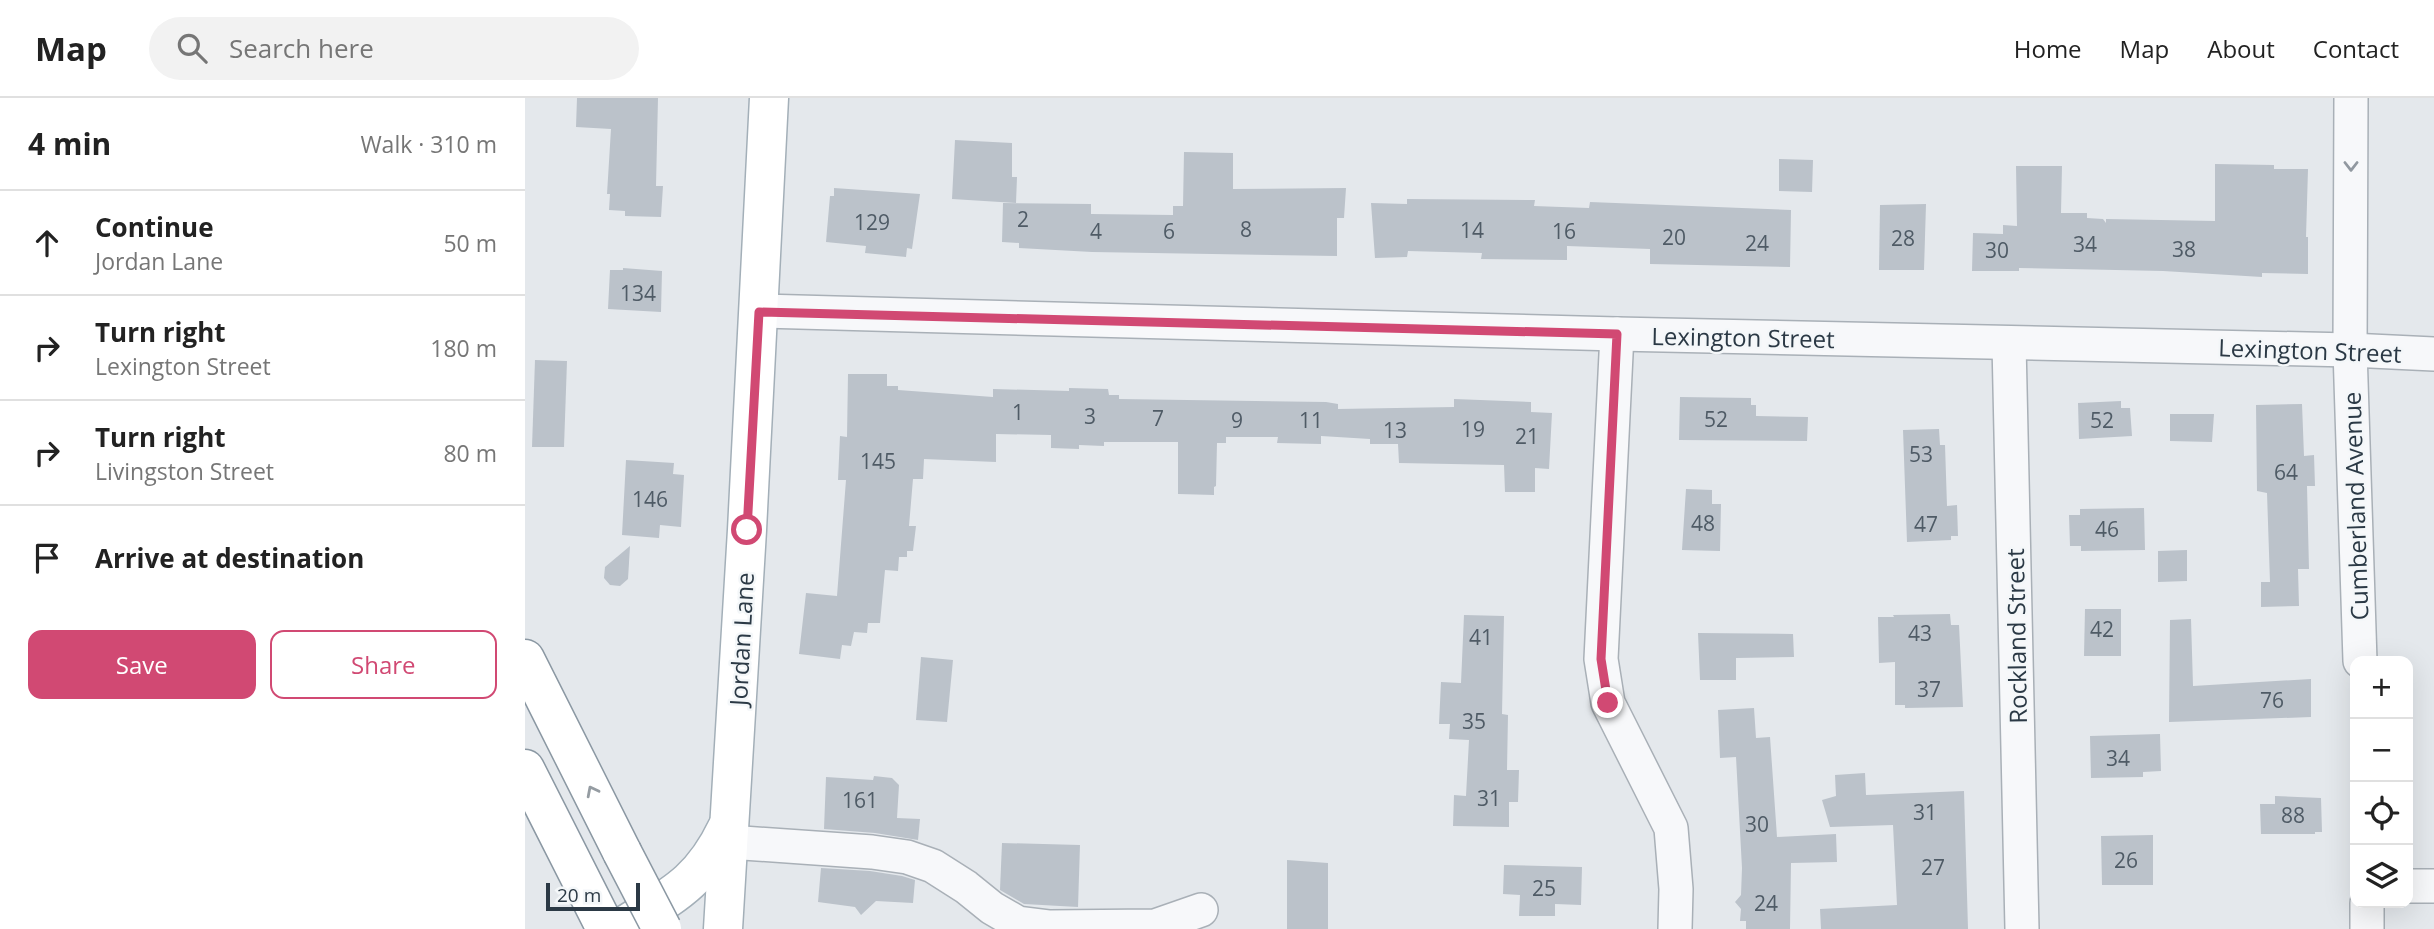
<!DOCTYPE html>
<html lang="en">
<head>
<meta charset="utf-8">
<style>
	body { margin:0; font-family:"Open Sans",sans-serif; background:#f2f2f2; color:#222 }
	.controls { position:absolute; right:21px; bottom:21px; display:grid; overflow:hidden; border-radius:14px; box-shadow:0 7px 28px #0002 }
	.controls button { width:63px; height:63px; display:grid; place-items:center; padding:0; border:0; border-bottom:2px solid #e0e0e0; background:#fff; color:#222; font:35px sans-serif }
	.scale { position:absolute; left:21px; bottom:18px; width:94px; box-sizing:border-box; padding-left:7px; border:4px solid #2b3945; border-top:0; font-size:19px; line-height:24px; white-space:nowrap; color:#2b3945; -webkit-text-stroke:5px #f4f7f9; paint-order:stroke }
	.stop { position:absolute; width:21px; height:21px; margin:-16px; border:5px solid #d14973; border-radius:50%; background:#fff }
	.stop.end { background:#d14973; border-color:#fff; box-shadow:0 2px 7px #0008 }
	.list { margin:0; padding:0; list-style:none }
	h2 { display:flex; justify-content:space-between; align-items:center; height:91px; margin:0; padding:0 28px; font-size:30px }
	h2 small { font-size:23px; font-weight:400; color:#767676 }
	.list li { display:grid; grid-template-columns:46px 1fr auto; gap:21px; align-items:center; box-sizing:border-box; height:105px; padding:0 28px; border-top:2px solid #e0e0e0 }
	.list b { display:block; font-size:26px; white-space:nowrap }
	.list p { margin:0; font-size:23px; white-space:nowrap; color:#767676 }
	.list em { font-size:23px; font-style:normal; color:#767676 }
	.actions { display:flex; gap:14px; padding:21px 28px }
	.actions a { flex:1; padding:16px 0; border:2px solid #d14973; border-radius:14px; text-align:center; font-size:24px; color:#d14973 }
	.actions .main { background:#d14973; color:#fff }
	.icon { flex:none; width:38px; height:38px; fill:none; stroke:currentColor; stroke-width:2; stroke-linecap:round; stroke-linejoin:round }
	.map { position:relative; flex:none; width:1909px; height:831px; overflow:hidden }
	header { display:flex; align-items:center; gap:42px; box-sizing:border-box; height:98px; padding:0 35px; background:#fff; border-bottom:2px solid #e0e0e0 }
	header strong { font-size:33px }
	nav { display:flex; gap:38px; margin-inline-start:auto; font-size:24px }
	.search { width:490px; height:63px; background:#f2f2f2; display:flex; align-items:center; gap:18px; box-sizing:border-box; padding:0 24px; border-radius:38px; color:#767676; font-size:26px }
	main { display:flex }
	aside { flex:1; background:#fff }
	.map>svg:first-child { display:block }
</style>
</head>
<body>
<header>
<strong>Map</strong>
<div class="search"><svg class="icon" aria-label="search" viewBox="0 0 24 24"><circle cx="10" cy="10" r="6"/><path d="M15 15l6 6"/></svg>Search here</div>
<nav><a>Home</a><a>Map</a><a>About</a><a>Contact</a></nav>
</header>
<main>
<aside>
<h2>4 min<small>Walk · 310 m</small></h2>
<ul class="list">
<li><svg class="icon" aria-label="ahead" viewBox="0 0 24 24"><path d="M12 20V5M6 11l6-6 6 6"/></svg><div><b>Continue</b><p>Jordan Lane</p></div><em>50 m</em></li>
<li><svg class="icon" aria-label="right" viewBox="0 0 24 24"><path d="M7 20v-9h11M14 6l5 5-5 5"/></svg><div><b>Turn right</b><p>Lexington Street</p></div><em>180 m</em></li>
<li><svg class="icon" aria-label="right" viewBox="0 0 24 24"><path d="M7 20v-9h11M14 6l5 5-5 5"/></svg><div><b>Turn right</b><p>Livingston Street</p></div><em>80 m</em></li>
<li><svg class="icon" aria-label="arrive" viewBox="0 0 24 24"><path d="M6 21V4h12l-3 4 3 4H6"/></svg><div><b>Arrive at destination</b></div></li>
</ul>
<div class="actions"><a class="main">Save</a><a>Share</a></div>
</aside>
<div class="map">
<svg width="1909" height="831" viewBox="0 0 1909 831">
	<rect width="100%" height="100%" fill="#e4e8ec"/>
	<g fill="#bbc2ca">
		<path d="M 52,0 L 133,0 L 131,88 L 138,88 L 136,119 L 100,118 L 100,113 L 84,112 L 85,96 L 82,96 L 86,31 L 51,29 Z"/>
		<path d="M 430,42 L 487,45 L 487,79 L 492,79 L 491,105 L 427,101 Z"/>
		<path d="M 659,54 L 708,55 L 708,91 L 821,90 L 819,120 L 812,120 L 812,158 L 567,154 L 494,150 L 494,145 L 477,144 L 478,105 L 566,106 L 566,116 L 648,117 L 648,108 L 658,108 Z"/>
		<path d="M 1254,61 L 1288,62 L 1287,94 L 1254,93 Z"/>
		<path d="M 1690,66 L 1749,67 L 1749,71 L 1783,71 L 1781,139 L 1783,139 L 1783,176 L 1737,175 L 1737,179 L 1638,173 L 1494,170 L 1494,173 L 1447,173 L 1448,135 L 1478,136 L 1478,127 L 1492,128 L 1491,68 L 1537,68 L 1536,115 L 1562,115 L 1562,120 L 1578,121 L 1581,125 L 1581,121 L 1690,123 Z"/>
		<path d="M 309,90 L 395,96 L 387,151 L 382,150 L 381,159 L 340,155 L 341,148 L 301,144 L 305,98 L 309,98 Z"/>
		<path d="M 882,101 L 1010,102 L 1009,108 L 1064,110 L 1065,104 L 1266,112 L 1265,169 L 1125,166 L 1125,151 L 1042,148 L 1042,162 L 956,161 L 957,155 L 883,153 L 882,159 L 850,160 L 846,105 L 882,106 Z"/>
		<path d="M 1401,106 L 1399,172 L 1354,172 L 1355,107 Z"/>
		<path d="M 98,170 L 137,173 L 136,214 L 83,211 L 85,172 L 98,172 Z"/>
		<path d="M 10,262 L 42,263 L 39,349 L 7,349 Z"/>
		<path d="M 323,276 L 362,276 L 362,288 L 373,288 L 373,292 L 468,299 L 468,291 L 544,293 L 544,290 L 583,291 L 584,297 L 594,297 L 594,301 L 801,304 L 813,306 L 813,311 L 929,309 L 929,301 L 1006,304 L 1006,314 L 1027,315 L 1024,371 L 1010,370 L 1010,394 L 980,394 L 979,367 L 874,365 L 873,346 L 845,346 L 845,341 L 796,338 L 796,346 L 752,345 L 753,339 L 701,339 L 701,345 L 692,345 L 691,388 L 689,389 L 689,397 L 653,396 L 653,344 L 579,344 L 579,348 L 554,347 L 554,351 L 526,350 L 526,337 L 471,336 L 471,364 L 399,361 L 398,381 L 388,381 L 384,428 L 391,428 L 388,453 L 382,453 L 382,459 L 374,459 L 373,473 L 360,472 L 355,525 L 343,525 L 342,535 L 329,534 L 326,548 L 317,547 L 315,561 L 274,556 L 281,495 L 312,498 L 321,382 L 313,382 L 315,338 L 322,339 Z"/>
		<path d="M 1155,299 L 1226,300 L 1226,307 L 1231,307 L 1231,318 L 1283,319 L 1282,343 L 1154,342 Z"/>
		<path d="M 1596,303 L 1596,310 L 1605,310 L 1607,338 L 1554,341 L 1553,305 Z"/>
		<path d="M 1777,306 L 1779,358 L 1789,357 L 1790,388 L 1782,388 L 1784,471 L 1773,471 L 1774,508 L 1736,509 L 1736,484 L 1745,484 L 1742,395 L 1732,393 L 1731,307 Z"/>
		<path d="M 1645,316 L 1689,316 L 1687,344 L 1645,343 Z"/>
		<path d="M 1414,331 L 1415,347 L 1420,347 L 1422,408 L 1432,407 L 1433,438 L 1426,438 L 1426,442 L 1382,444 L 1378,332 Z"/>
		<path d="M 101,362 L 149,365 L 148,376 L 159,377 L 156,429 L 135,427 L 134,440 L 97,437 Z"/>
		<path d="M 1161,391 L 1187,392 L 1187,406 L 1196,406 L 1195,453 L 1157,452 Z"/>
		<path d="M 1619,410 L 1620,452 L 1556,453 L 1556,448 L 1545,448 L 1544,417 L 1555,417 L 1555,411 Z"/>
		<path d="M 105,448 L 103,481 L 95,488 L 85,487 L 79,480 L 80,469 Z"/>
		<path d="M 1662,452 L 1662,483 L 1633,484 L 1633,453 Z"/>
		<path d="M 1560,511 L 1596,511 L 1596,558 L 1559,558 Z"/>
		<path d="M 1425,516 L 1426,527 L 1434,527 L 1438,609 L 1380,610 L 1380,607 L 1370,607 L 1370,564 L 1354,565 L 1353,519 L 1369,519 L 1368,517 Z"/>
		<path d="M 939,517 L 979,518 L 977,616 L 983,617 L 982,672 L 994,672 L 993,704 L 984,704 L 984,729 L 928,728 L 929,697 L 941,698 L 944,642 L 924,641 L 925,626 L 914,626 L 916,584 L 936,585 Z"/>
		<path d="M 1666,521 L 1668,588 L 1786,581 L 1786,619 L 1644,624 L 1645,522 Z"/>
		<path d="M 1173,535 L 1268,536 L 1269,559 L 1211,560 L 1211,582 L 1175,582 Z"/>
		<path d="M 396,559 L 428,562 L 422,624 L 391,622 Z"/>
		<path d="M 1229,610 L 1231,640 L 1245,639 L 1252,739 L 1311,736 L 1312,764 L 1266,765 L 1265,831 L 1221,831 L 1221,823 L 1215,823 L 1216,811 L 1210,804 L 1216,797 L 1217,770 L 1211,659 L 1195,660 L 1193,612 Z"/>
		<path d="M 1635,636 L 1636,673 L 1618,674 L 1618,679 L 1566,680 L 1565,638 Z"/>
		<path d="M 1340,675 L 1341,697 L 1439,693 L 1443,831 L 1296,831 L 1295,811 L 1372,807 L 1368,727 L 1305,729 L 1297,702 L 1311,698 L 1310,677 Z"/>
		<path d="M 349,678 L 367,680 L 374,687 L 372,720 L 395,721 L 393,742 L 350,735 L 299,731 L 301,679 L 348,682 Z"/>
		<path d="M 1750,698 L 1796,700 L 1797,734 L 1790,734 L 1790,736 L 1736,736 L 1735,706 L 1750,706 Z"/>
		<path d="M 1628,737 L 1628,787 L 1577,787 L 1576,738 Z"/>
		<path d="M 477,745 L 555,747 L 553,809 L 499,806 L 475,792 Z"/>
		<path d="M 762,762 L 803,765 L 803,831 L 762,831 Z"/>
		<path d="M 979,767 L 1057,769 L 1056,807 L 1030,806 L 1030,818 L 994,818 L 995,797 L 978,796 Z"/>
		<path d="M 296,770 L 345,773 L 377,778 L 390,782 L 388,805 L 351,803 L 336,817 L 330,809 L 293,804 Z"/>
	</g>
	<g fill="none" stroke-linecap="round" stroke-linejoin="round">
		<g stroke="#a9b0b7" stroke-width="36">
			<g id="minor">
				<path d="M 1826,0 L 1825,252 L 1835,563"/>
				<path d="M 234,213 L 1092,236 L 1825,252 L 1909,256"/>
				<path d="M 1092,236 L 1076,561 L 1083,605 L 1146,730 L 1151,791 L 1150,831"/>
				<path d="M 1484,245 L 1497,831"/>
				<path d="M 204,744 L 347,754 L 382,759 L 408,768 L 441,789 L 467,810 L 493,825 L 525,829 L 630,828 L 676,812"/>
				<path d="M 1883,788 L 1909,788"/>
				<path d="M 1842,805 L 1842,831"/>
			</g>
		</g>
		<g stroke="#a3afb8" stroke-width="41">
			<g id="major">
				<path d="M 94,831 C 144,799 175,787 202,730"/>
				<path d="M 198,831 L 222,432 L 244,0"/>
			</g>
		</g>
		<g stroke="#8b98a3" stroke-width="41">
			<g id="highway">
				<path d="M 0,561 L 97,754"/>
				<path d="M 0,671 L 81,831"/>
			</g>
		</g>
		<use href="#minor" stroke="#f7f8fa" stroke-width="33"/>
		<use href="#major" stroke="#fff" stroke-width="38"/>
		<use href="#highway" stroke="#fff" stroke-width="38"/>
		<g stroke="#8b98a3" stroke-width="41" stroke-linecap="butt">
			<path id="highway-bridge" d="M 97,754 L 137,831"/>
		</g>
		<use href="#highway-bridge" stroke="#fff" stroke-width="38"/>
	</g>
	<defs><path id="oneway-chevron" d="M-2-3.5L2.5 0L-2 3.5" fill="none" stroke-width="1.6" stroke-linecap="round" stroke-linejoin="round" transform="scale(1.75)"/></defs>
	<use stroke="#9198a0" href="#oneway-chevron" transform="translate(1826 68) rotate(90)"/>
	<use stroke="#959ca2" href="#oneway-chevron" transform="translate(67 693) rotate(-117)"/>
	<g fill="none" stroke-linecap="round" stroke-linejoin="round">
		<path stroke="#d14973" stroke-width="9" d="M 222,432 L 234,214 L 1092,236 L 1076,561 L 1083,605"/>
	</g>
	<g text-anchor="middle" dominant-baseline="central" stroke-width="5" stroke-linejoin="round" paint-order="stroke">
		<g font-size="21" fill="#4f5b66">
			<text x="498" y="121">2</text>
			<text x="347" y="124">129</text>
			<text x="721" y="131">8</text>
			<text x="947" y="132">14</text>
			<text x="571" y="133">4</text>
			<text x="644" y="133">6</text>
			<text x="1039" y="133">16</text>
			<text x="1149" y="139">20</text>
			<text x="1378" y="140">28</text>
			<text x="1232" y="145">24</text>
			<text x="1560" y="146">34</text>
			<text x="1659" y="151">38</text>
			<text x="1472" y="152">30</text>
			<text x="113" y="195">134</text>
			<text x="493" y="314">1</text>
			<text x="565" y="318">3</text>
			<text x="633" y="320">7</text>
			<text x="1191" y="321">52</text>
			<text x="712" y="322">9</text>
			<text x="786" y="322">11</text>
			<text x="1577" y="322">52</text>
			<text x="948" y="331">19</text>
			<text x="870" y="332">13</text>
			<text x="1002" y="338">21</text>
			<text x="1396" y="356">53</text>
			<text x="353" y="363">145</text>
			<text x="1761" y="374">64</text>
			<text x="125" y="401">146</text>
			<text x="1178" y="425">48</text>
			<text x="1401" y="426">47</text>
			<text x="1582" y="431">46</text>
			<text x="1577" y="531">42</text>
			<text x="1395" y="535">43</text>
			<text x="956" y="539">41</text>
			<text x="1404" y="591">37</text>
			<text x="1747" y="602">76</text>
			<text x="949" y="623">35</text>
			<text x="1593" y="660">34</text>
			<text x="964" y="700">31</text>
			<text x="335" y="702">161</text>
			<text x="1400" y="714">31</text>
			<text x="1768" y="717">88</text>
			<text x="1232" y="726">30</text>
			<text x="1601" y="762">26</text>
			<text x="1408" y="769">27</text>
			<text x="1019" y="790">25</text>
			<text x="1241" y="805">24</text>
		</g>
		<g font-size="24" fill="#2b3945" stroke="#f4f7f9">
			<text transform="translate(1218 239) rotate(1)">Lexington Street</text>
			<text transform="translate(1785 252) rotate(2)">Lexington Street</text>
			<text transform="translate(1830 408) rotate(-92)">Cumberland Avenue</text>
			<text transform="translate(1491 538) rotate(-91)">Rockland Street</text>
			<text transform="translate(216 541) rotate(-87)">Jordan Lane</text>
		</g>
	</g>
</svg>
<div class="controls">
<button>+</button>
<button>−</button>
<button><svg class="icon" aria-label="locate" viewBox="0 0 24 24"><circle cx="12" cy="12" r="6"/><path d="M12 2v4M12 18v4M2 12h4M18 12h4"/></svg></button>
<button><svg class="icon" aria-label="layers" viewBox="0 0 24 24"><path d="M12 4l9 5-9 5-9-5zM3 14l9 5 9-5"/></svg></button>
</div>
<div class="scale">20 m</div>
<div class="stop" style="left:222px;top:432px"></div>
<div class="stop end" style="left:1083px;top:605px"></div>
</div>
</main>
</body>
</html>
